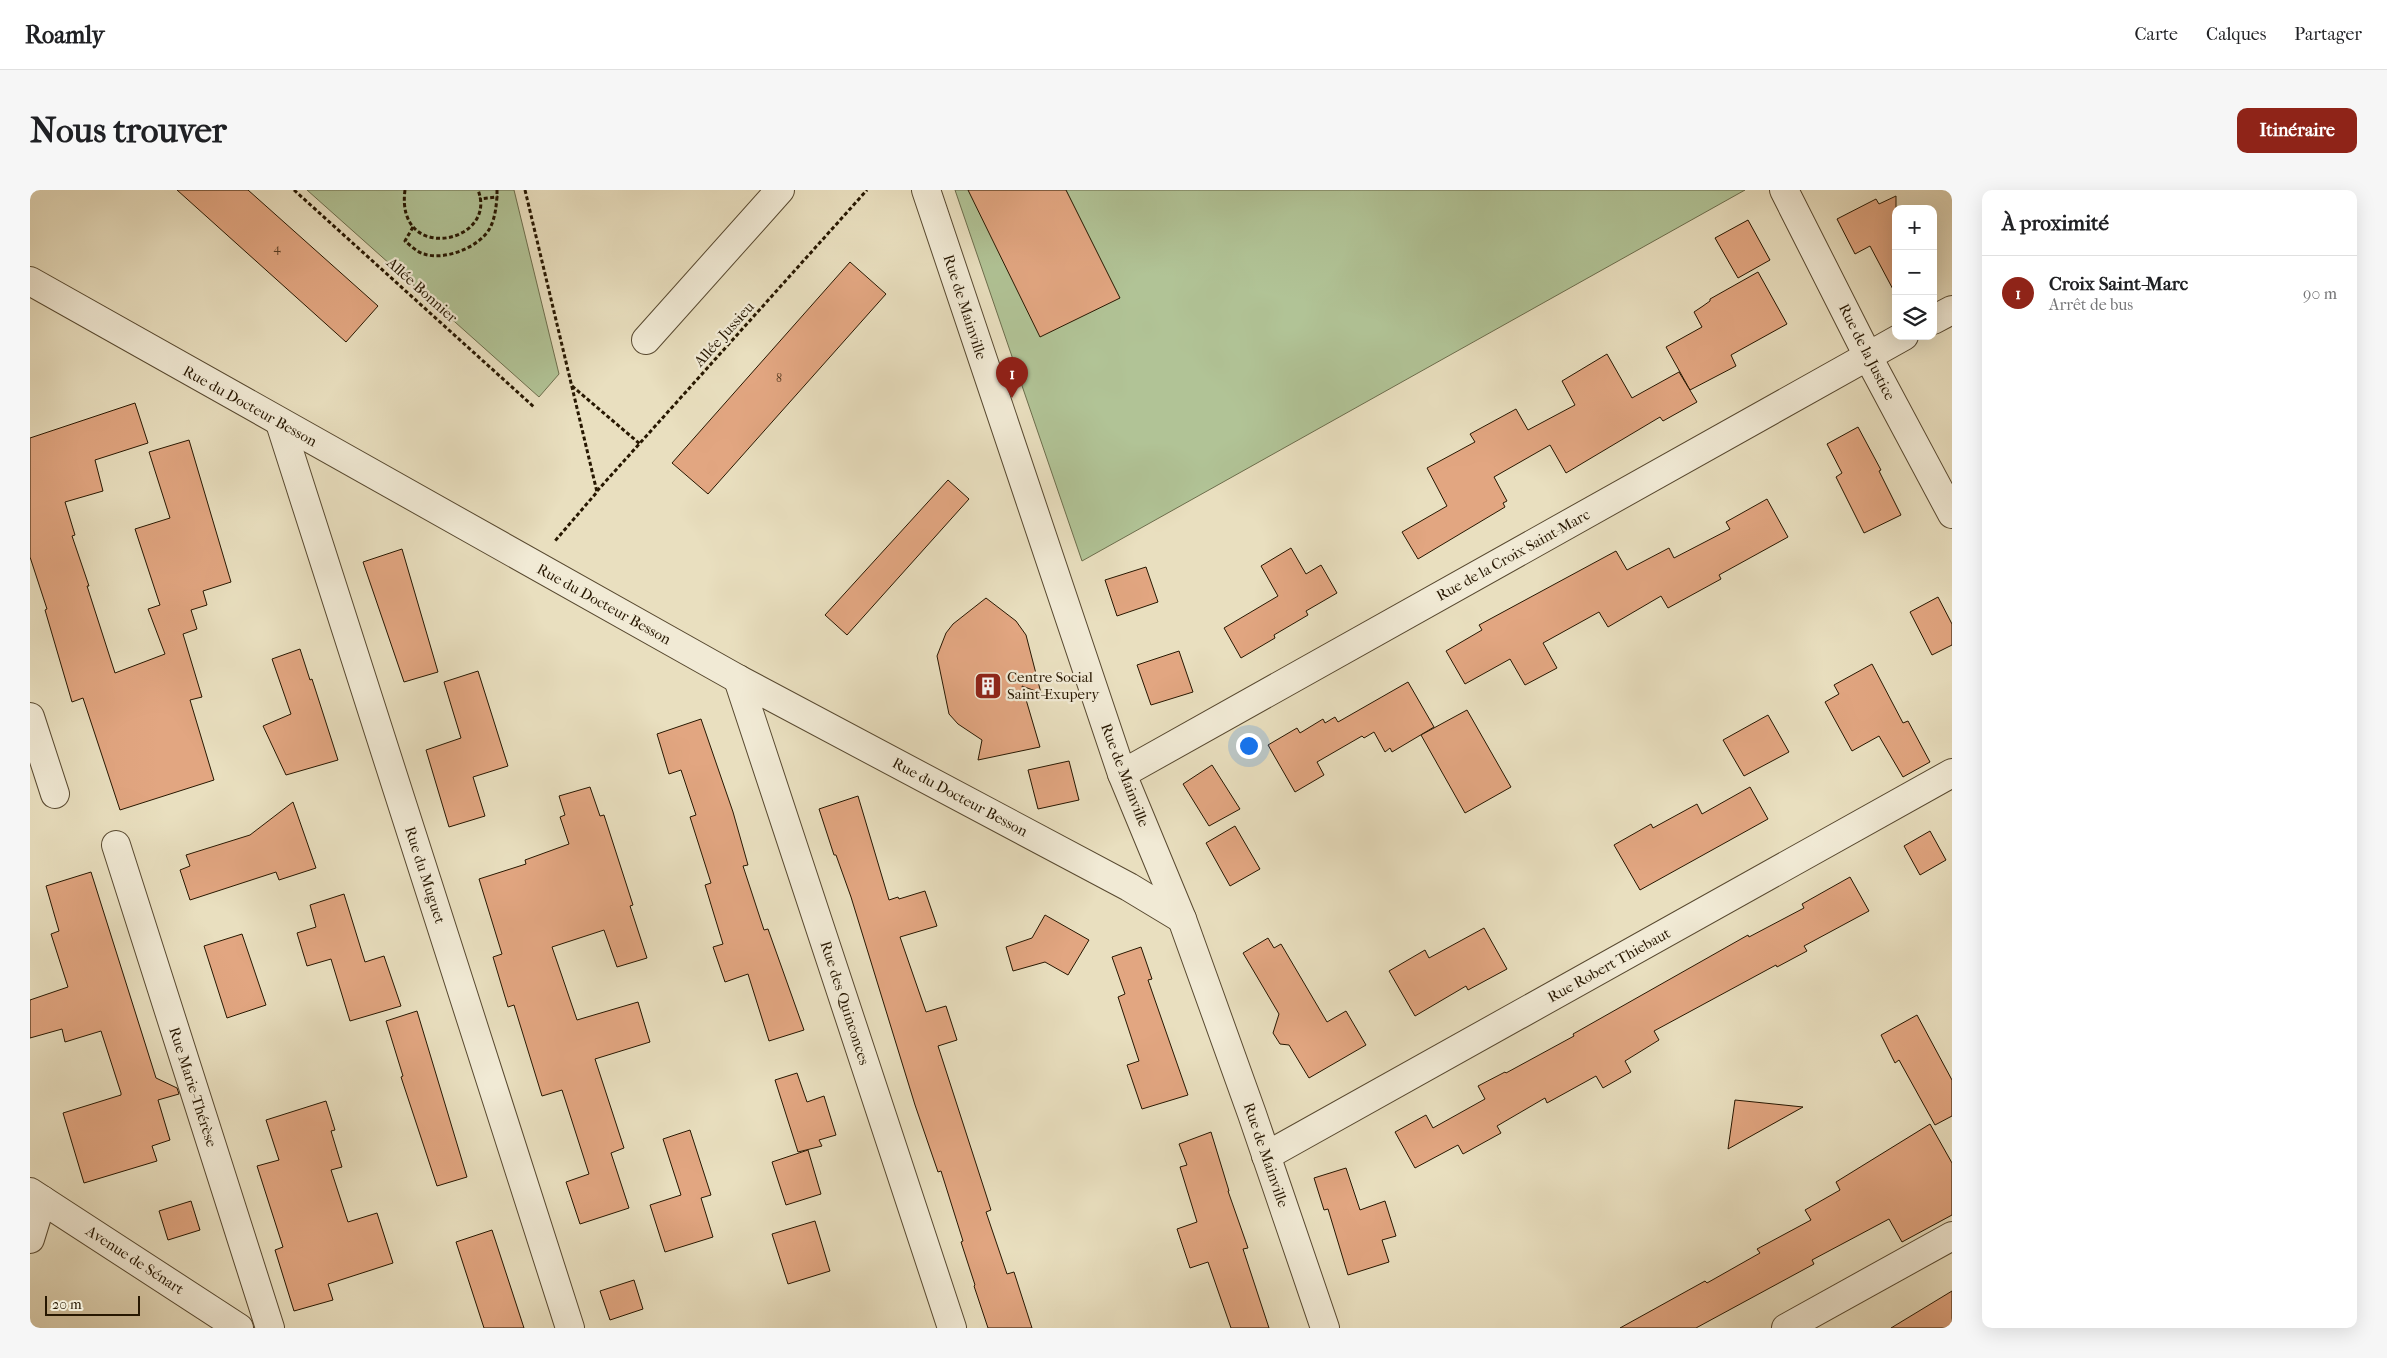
<!DOCTYPE html>
<html lang="fr">
<head>
<meta charset="utf-8">
<style>
	body { margin:0; font-family:"IM FELL French Canon",serif; background:#f6f6f6; color:#202124 }
	.controls { position:absolute; right:15px; top:15px; display:grid; overflow:hidden; border-radius:10px; box-shadow:0 5px 20px #0002 }
	.controls button { width:45px; height:45px; display:grid; place-items:center; padding:0; border:0; border-bottom:1px solid #e0e0e0; background:#fff; color:#202124; font:25px sans-serif }
	.scale { position:absolute; left:15px; bottom:12px; width:95px; box-sizing:border-box; padding-left:5px; border:2px solid #271701; border-top:0; font-size:14px; line-height:18px; white-space:nowrap; color:#271701; -webkit-text-stroke:4px #f1ead5; paint-order:stroke }
	.you { position:absolute; left:1218px; top:555px; width:18px; height:18px; margin:-12px; border:4px solid #fff; border-radius:50%; background:#1a73e8; box-shadow:0 0 0 8px #1a73e833 }
	.badge { display:grid; place-items:center; width:32px; height:32px; border-radius:50%; background:#8f2418; color:#fff; font-size:16px; font-weight:700 }
	.pin { position:absolute; translate:-50% -41px; filter:drop-shadow(0 1px 2px #0008) }
	.pin::after { content:''; position:absolute; top:26px; width:18px; height:15px; background:inherit; clip-path:polygon(0 0,100% 0,50% 100%) }
	.list { margin:0; padding:0; list-style:none }
	h2 { display:flex; justify-content:space-between; align-items:center; height:65px; margin:0; padding:0 20px; font-size:21px }
	h2 small { font-size:16px; font-weight:400; color:#757577 }
	.list li { display:grid; grid-template-columns:32px 1fr auto; gap:15px; align-items:center; box-sizing:border-box; height:75px; padding:0 20px; border-top:1px solid #e0e0e0 }
	.list b { display:block; font-size:19px; white-space:nowrap }
	.list p { margin:0; font-size:16px; white-space:nowrap; color:#757577 }
	.list em { font-size:16px; font-style:normal; color:#757577 }
	.icon { flex:none; width:28px; height:28px; fill:none; stroke:currentColor; stroke-width:2; stroke-linecap:round; stroke-linejoin:round }
	.map { position:relative; flex:none; width:1922px; height:1138px; overflow:hidden; border-radius:10px }
	header { display:flex; align-items:center; gap:30px; box-sizing:border-box; height:70px; padding:0 25px; background:#fff; border-bottom:1px solid #e0e0e0 }
	header strong { font-size:24px }
	nav { display:flex; gap:28px; margin-inline-start:auto; font-size:18px }
	.intro { display:flex; align-items:center; justify-content:space-between; box-sizing:border-box; height:120px; padding:0 30px }
	h1 { margin:0; font-size:35px }
	.button { padding:12px 22px; border-radius:10px; background:#8f2418; color:#fff; font-size:18px; font-weight:700 }
	main { display:flex; gap:30px; padding:0 30px }
	aside { flex:1; background:#fff; border-radius:10px; box-shadow:0 5px 20px #0002 }
	.map>svg:first-child { display:block }
</style>
</head>
<body>
<header>
<strong>Roamly</strong>
<nav><a>Carte</a><a>Calques</a><a>Partager</a></nav>
</header>
<div class="intro"><h1>Nous trouver</h1><a class="button">Itinéraire</a></div>
<main>
<div class="map">
<svg width="1922" height="1138" viewBox="0 0 1922 1138">
	<rect width="100%" height="100%" fill="#e9dfbf"/>
	<filter id="stains"><feTurbulence type="fractalNoise" baseFrequency=".004" numOctaves="4"/><feColorMatrix values="0 0 0 0 .2 0 0 0 0 .09 0 0 0 0 .02 0 0 0 .5 -.17"/></filter>
	<radialGradient id="worn" r=".72"><stop offset=".6" stop-color="#630" stop-opacity="0"/><stop offset="1" stop-color="#630" stop-opacity=".3"/></radialGradient>
	<g fill="#b1c396" stroke="#6c6d4c">
		<path d="M 277,0 L 484,0 L 529,184 L 509,207 Z"/>
		<path d="M 925,0 L 1715,0 L 1052,371 Z"/>
	</g>
	<g fill="#e2a681" stroke="#271701">
		<path d="M 147,0 L 218,0 L 348,116 L 316,152 Z"/>
		<path d="M 938,0 L 1036,0 L 1090,108 L 1010,147 Z"/>
		<path d="M 1866,6 L 1866,105 L 1840,56 L 1825,64 L 1807,29 L 1846,9 L 1849,14 Z"/>
		<path d="M 1718,30 L 1740,70 L 1708,88 L 1685,48 Z"/>
		<path d="M 820,72 L 856,104 L 678,304 L 642,273 Z"/>
		<path d="M 1728,82 L 1757,134 L 1701,165 L 1706,176 L 1660,200 L 1636,157 L 1672,137 L 1664,122 L 1673,116 L 1680,111 L 1680,109 Z"/>
		<path d="M 1577,164 L 1602,208 L 1649,182 L 1667,212 L 1633,231 L 1630,227 L 1536,283 L 1520,255 L 1464,287 L 1477,311 L 1473,313 L 1475,317 L 1388,369 L 1372,342 L 1417,316 L 1397,278 L 1445,252 L 1440,244 L 1486,219 L 1498,240 L 1545,215 L 1532,191 Z"/>
		<path d="M 105,213 L 118,253 L 65,270 L 73,301 L 35,312 L 45,345 L 42,346 L 59,396 L 57,396 L 85,483 L 135,464 L 118,419 L 130,415 L 105,339 L 140,328 L 119,262 L 159,250 L 201,392 L 173,401 L 177,415 L 161,420 L 167,439 L 153,444 L 172,507 L 160,510 L 184,590 L 90,620 L 53,508 L 42,512 L 15,420 L 17,419 L 0,367 L 0,248 Z"/>
		<path d="M 1828,237 L 1851,280 L 1849,281 L 1871,325 L 1834,343 L 1806,287 L 1812,283 L 1797,254 Z"/>
		<path d="M 918,290 L 939,309 L 817,445 L 795,425 Z"/>
		<path d="M 1737,309 L 1758,347 L 1689,385 L 1691,389 L 1638,418 L 1631,406 L 1578,437 L 1569,422 L 1513,453 L 1527,478 L 1495,495 L 1480,469 L 1435,494 L 1416,461 L 1452,440 L 1449,435 L 1586,361 L 1597,380 L 1639,358 L 1644,368 L 1700,339 L 1696,332 Z"/>
		<path d="M 1261,358 L 1276,384 L 1291,375 L 1307,403 L 1276,421 L 1278,425 L 1244,445 L 1245,448 L 1211,468 L 1194,438 L 1248,406 L 1231,376 Z"/>
		<path d="M 372,359 L 408,482 L 374,492 L 333,372 Z"/>
		<path d="M 1116,377 L 1128,412 L 1087,426 L 1075,390 Z"/>
		<path d="M 1908,407 L 1922,434 L 1922,455 L 1902,465 L 1880,422 Z"/>
		<path d="M 956,408 L 986,431 L 996,445 L 1011,503 L 992,496 L 1010,557 L 948,570 L 952,550 L 928,534 L 919,524 L 907,466 L 916,443 L 923,434 Z"/>
		<path d="M 270,459 L 280,490 L 282,489 L 308,570 L 256,585 L 233,536 L 261,524 L 242,469 Z"/>
		<path d="M 1149,461 L 1163,502 L 1121,515 L 1107,475 Z"/>
		<path d="M 1842,474 L 1873,533 L 1878,531 L 1900,572 L 1873,587 L 1849,546 L 1822,561 L 1795,512 L 1809,504 L 1804,495 Z"/>
		<path d="M 448,481 L 478,576 L 443,587 L 455,626 L 419,637 L 396,560 L 431,548 L 414,492 Z"/>
		<path d="M 1378,492 L 1404,537 L 1362,562 L 1360,558 L 1355,562 L 1344,542 L 1334,548 L 1332,546 L 1287,572 L 1294,585 L 1265,602 L 1238,555 L 1267,538 L 1270,543 L 1293,529 L 1295,533 L 1305,527 L 1308,532 Z"/>
		<path d="M 1437,520 L 1481,597 L 1435,623 L 1391,545 Z"/>
		<path d="M 1738,525 L 1759,562 L 1714,586 L 1693,550 Z"/>
		<path d="M 671,529 L 703,622 L 718,675 L 713,676 L 734,740 L 738,739 L 774,840 L 739,851 L 718,784 L 695,792 L 683,757 L 693,754 L 675,695 L 681,693 L 660,627 L 666,625 L 651,580 L 639,584 L 627,544 Z"/>
		<path d="M 1039,571 L 1049,610 L 1008,619 L 998,580 Z"/>
		<path d="M 1182,575 L 1210,619 L 1179,636 L 1153,594 Z"/>
		<path d="M 560,597 L 570,626 L 574,625 L 603,715 L 600,716 L 617,768 L 587,777 L 574,740 L 522,757 L 547,830 L 608,812 L 620,852 L 565,869 L 594,958 L 581,963 L 599,1018 L 550,1034 L 536,992 L 559,984 L 532,900 L 512,906 L 484,815 L 478,817 L 463,767 L 472,764 L 449,689 L 496,674 L 495,670 L 539,654 L 530,627 L 535,625 L 529,606 Z"/>
		<path d="M 1720,597 L 1738,629 L 1610,700 L 1584,655 L 1621,634 L 1623,638 L 1667,614 L 1672,624 Z"/>
		<path d="M 828,606 L 859,710 L 868,707 L 869,709 L 895,701 L 907,736 L 870,747 L 896,822 L 916,816 L 927,850 L 908,856 L 961,1020 L 956,1022 L 977,1084 L 984,1082 L 1002,1138 L 958,1138 L 944,1096 L 945,1095 L 931,1052 L 933,1051 L 911,981 L 908,982 L 885,915 L 821,707 L 806,665 L 804,665 L 789,619 Z"/>
		<path d="M 263,612 L 286,678 L 249,690 L 246,682 L 160,710 L 150,680 L 160,676 L 156,665 L 220,645 Z"/>
		<path d="M 1205,636 L 1230,679 L 1200,696 L 1176,653 Z"/>
		<path d="M 1900,641 L 1916,670 L 1890,685 L 1874,656 Z"/>
		<path d="M 61,682 L 126,888 L 147,898 L 149,904 L 128,910 L 140,950 L 122,956 L 127,971 L 54,993 L 33,923 L 91,905 L 91,903 L 71,841 L 35,852 L 32,839 L 0,848 L 0,810 L 38,797 L 21,744 L 29,741 L 16,696 Z"/>
		<path d="M 1820,687 L 1839,721 L 1774,756 L 1777,761 L 1747,777 L 1746,775 L 1624,841 L 1629,850 L 1595,871 L 1601,882 L 1573,898 L 1566,886 L 1517,913 L 1515,908 L 1467,936 L 1471,943 L 1433,964 L 1428,955 L 1385,978 L 1365,942 L 1396,925 L 1403,938 L 1455,909 L 1448,896 L 1475,882 L 1476,883 L 1544,846 L 1543,844 L 1718,745 L 1719,747 L 1774,718 L 1772,714 Z"/>
		<path d="M 314,704 L 335,772 L 354,766 L 371,816 L 320,831 L 301,769 L 277,776 L 267,743 L 286,737 L 280,715 Z"/>
		<path d="M 1015,725 L 1059,750 L 1038,785 L 1015,772 L 983,781 L 976,757 L 1002,748 Z"/>
		<path d="M 1454,738 L 1477,779 L 1438,800 L 1436,796 L 1385,826 L 1359,781 L 1395,760 L 1399,768 Z"/>
		<path d="M 212,744 L 236,815 L 197,828 L 174,756 Z"/>
		<path d="M 1238,748 L 1244,758 L 1251,754 L 1297,832 L 1316,821 L 1336,855 L 1279,888 L 1259,855 L 1250,854 L 1243,843 L 1249,824 L 1213,763 Z"/>
		<path d="M 1111,757 L 1122,789 L 1118,790 L 1158,905 L 1112,919 L 1097,875 L 1109,871 L 1088,807 L 1095,804 L 1082,767 Z"/>
		<path d="M 387,821 L 437,987 L 407,996 L 371,887 L 373,886 L 356,831 Z"/>
		<path d="M 1887,825 L 1922,890 L 1922,926 L 1905,935 L 1869,870 L 1865,873 L 1851,845 Z"/>
		<path d="M 767,883 L 777,912 L 794,906 L 806,945 L 789,950 L 792,956 L 768,962 L 745,890 Z"/>
		<path d="M 1705,910 L 1773,917 L 1698,959 Z"/>
		<path d="M 296,911 L 305,940 L 301,941 L 312,977 L 301,980 L 318,1032 L 347,1023 L 363,1073 L 298,1094 L 303,1110 L 264,1121 L 245,1060 L 253,1057 L 227,976 L 249,970 L 236,930 Z"/>
		<path d="M 1900,934 L 1922,973 L 1922,1025 L 1872,1052 L 1859,1029 L 1782,1070 L 1784,1074 L 1666,1138 L 1590,1138 L 1675,1091 L 1677,1093 L 1730,1063 L 1727,1059 L 1781,1030 L 1775,1020 L 1810,1000 L 1806,992 Z"/>
		<path d="M 660,940 L 681,1005 L 671,1008 L 683,1047 L 635,1062 L 620,1015 L 651,1005 L 633,949 Z"/>
		<path d="M 1181,942 L 1199,1001 L 1198,1001 L 1218,1058 L 1213,1059 L 1239,1138 L 1201,1138 L 1178,1072 L 1160,1078 L 1147,1039 L 1167,1032 L 1150,977 L 1157,975 L 1149,954 Z"/>
		<path d="M 778,960 L 791,1004 L 756,1015 L 742,972 Z"/>
		<path d="M 1316,978 L 1330,1020 L 1355,1011 L 1366,1046 L 1352,1050 L 1359,1072 L 1318,1085 L 1298,1019 L 1294,1020 L 1284,988 Z"/>
		<path d="M 161,1011 L 170,1040 L 138,1050 L 129,1021 Z"/>
		<path d="M 785,1031 L 800,1081 L 758,1094 L 742,1044 Z"/>
		<path d="M 462,1040 L 494,1138 L 454,1138 L 426,1052 Z"/>
		<path d="M 604,1090 L 613,1119 L 580,1130 L 570,1101 Z"/>
		<path d="M 1922,1101 L 1922,1138 L 1861,1138 Z"/>
	</g>
	<g fill="none" stroke-linecap="round" stroke-linejoin="round">
		<g stroke="#584930" stroke-width="30">
			<g id="minor">
				<path d="M 896,0 L 1092,584 L 1152,729 L 1222,924 L 1295,1138"/>
				<path d="M 1754,0 L 1844,178 L 1922,324"/>
				<path d="M 0,91 L 708,489 L 1099,697 L 1152,729"/>
				<path d="M 1903,130 L 1922,120"/>
				<path d="M 616,150 L 750,0"/>
				<path d="M 250,233 L 540,1138"/>
				<path d="M 708,489 L 922,1138"/>
				<path d="M 0,527 L 25,604"/>
				<path d="M 1092,584 L 1874,146"/>
				<path d="M 86,655 L 240,1138"/>
				<path d="M 1236,966 L 1922,583"/>
				<path d="M 0,1002 L 209,1138"/>
				<path d="M 0,1049 L 12,1010"/>
				<path d="M 1756,1138 L 1922,1046"/>
			</g>
		</g>
		<g stroke="#271701" stroke-width="3" stroke-dasharray="4 2.5" stroke-linecap="butt">
			<path d="M 264,0 L 504,217"/>
			<path d="M 375,0 C 365,75 469,53 448,0"/>
			<path d="M 467,0 L 467,7"/>
			<path d="M 495,0 L 567,302 L 525,351"/>
			<path d="M 383,37 L 375,51 C 380,55 388,63 394,64 C 415,71 450,57 460,38 C 465,28 466,18 467,7 L 449,9"/>
			<path d="M 542,196 L 610,254"/>
			<path d="M 567,301 L 837,0"/>
		</g>
		<use href="#minor" stroke="#f1ead5" stroke-width="28"/>
	</g>
	<defs>
		<g id="building-square" transform="scale(1.4375)"><rect x="-9" y="-9" width="18" height="18" rx="4" fill="#8f2418" stroke="#f1ead5"/><path d="M-4-6H4V6H1V3H-1V6H-4ZM-2.5-4.3h1.7v1.8h-1.7ZM.8-4.3h1.7v1.8H.8ZM-2.5-1h1.7V.8h-1.7ZM.8-1h1.7V.8H.8Z" fill="#fff"/></g>
	</defs>
	<g fill-rule="evenodd">
		<use href="#building-square" x="958" y="496"/>
	</g>
	<g text-anchor="middle" dominant-baseline="central" stroke-width="4.5" stroke-linejoin="round" paint-order="stroke">
		<g font-size="12" fill="#563b21">
			<text x="247" y="58">4</text>
			<text x="749" y="188">8</text>
		</g>
		<g font-size="15" fill="#271701" stroke="#f1ead5">
			<text transform="translate(392 100) rotate(42)">Allée Bonnier</text>
			<text transform="translate(935 117) rotate(72)">Rue de Mainville</text>
			<text transform="translate(694 144) rotate(-48)">Allée Jussieu</text>
			<text transform="translate(1837 162) rotate(63)">Rue de la Justice</text>
			<text transform="translate(220 216) rotate(29)">Rue du Docteur Besson</text>
			<text transform="translate(1483 365) rotate(-29)">Rue de la Croix Saint-Marc</text>
			<text transform="translate(574 414) rotate(29)">Rue du Docteur Besson</text>
			<text transform="translate(1095 585) rotate(69)">Rue de Mainville</text>
			<text transform="translate(930 607) rotate(28)">Rue du Docteur Besson</text>
			<text transform="translate(395 685) rotate(72)">Rue du Muguet</text>
			<text transform="translate(1579 775) rotate(-29)">Rue Robert Thiebaut</text>
			<text transform="translate(815 813) rotate(72)">Rue des Quinconces</text>
			<text transform="translate(163 897) rotate(72)">Rue Marie-Thérèse</text>
			<text transform="translate(1236 965) rotate(71)">Rue de Mainville</text>
			<text transform="translate(105 1070) rotate(33)">Avenue de Sénart</text>
		</g>
		<g font-size="15" fill="#271701" stroke="#f1ead5" text-anchor="start">
			<text x="977" y="487">Centre Social<tspan x="977" dy="17">Saint-Exupery</tspan></text>
		</g>
	</g>
	<rect width="100%" height="100%" filter="url(#stains)"/>
	<rect width="100%" height="100%" fill="url(#worn)"/>
</svg>
<div class="controls">
<button>+</button>
<button>−</button>
<button><svg class="icon" aria-label="layers" viewBox="0 0 24 24"><path d="M12 4l9 5-9 5-9-5zM3 14l9 5 9-5"/></svg></button>
</div>
<div class="scale">20 m</div>
<div class="you"></div>
<div class="pin badge" style="left:982px;top:208px">1</div>
</div>
<aside>
<h2>À proximité<small></small></h2>
<ul class="list">
<li><span class="badge">1</span><div><b>Croix Saint-Marc</b><p>Arrêt de bus</p></div><em>90 m</em></li>
</ul>
</aside>
</main>
</body>
</html>
